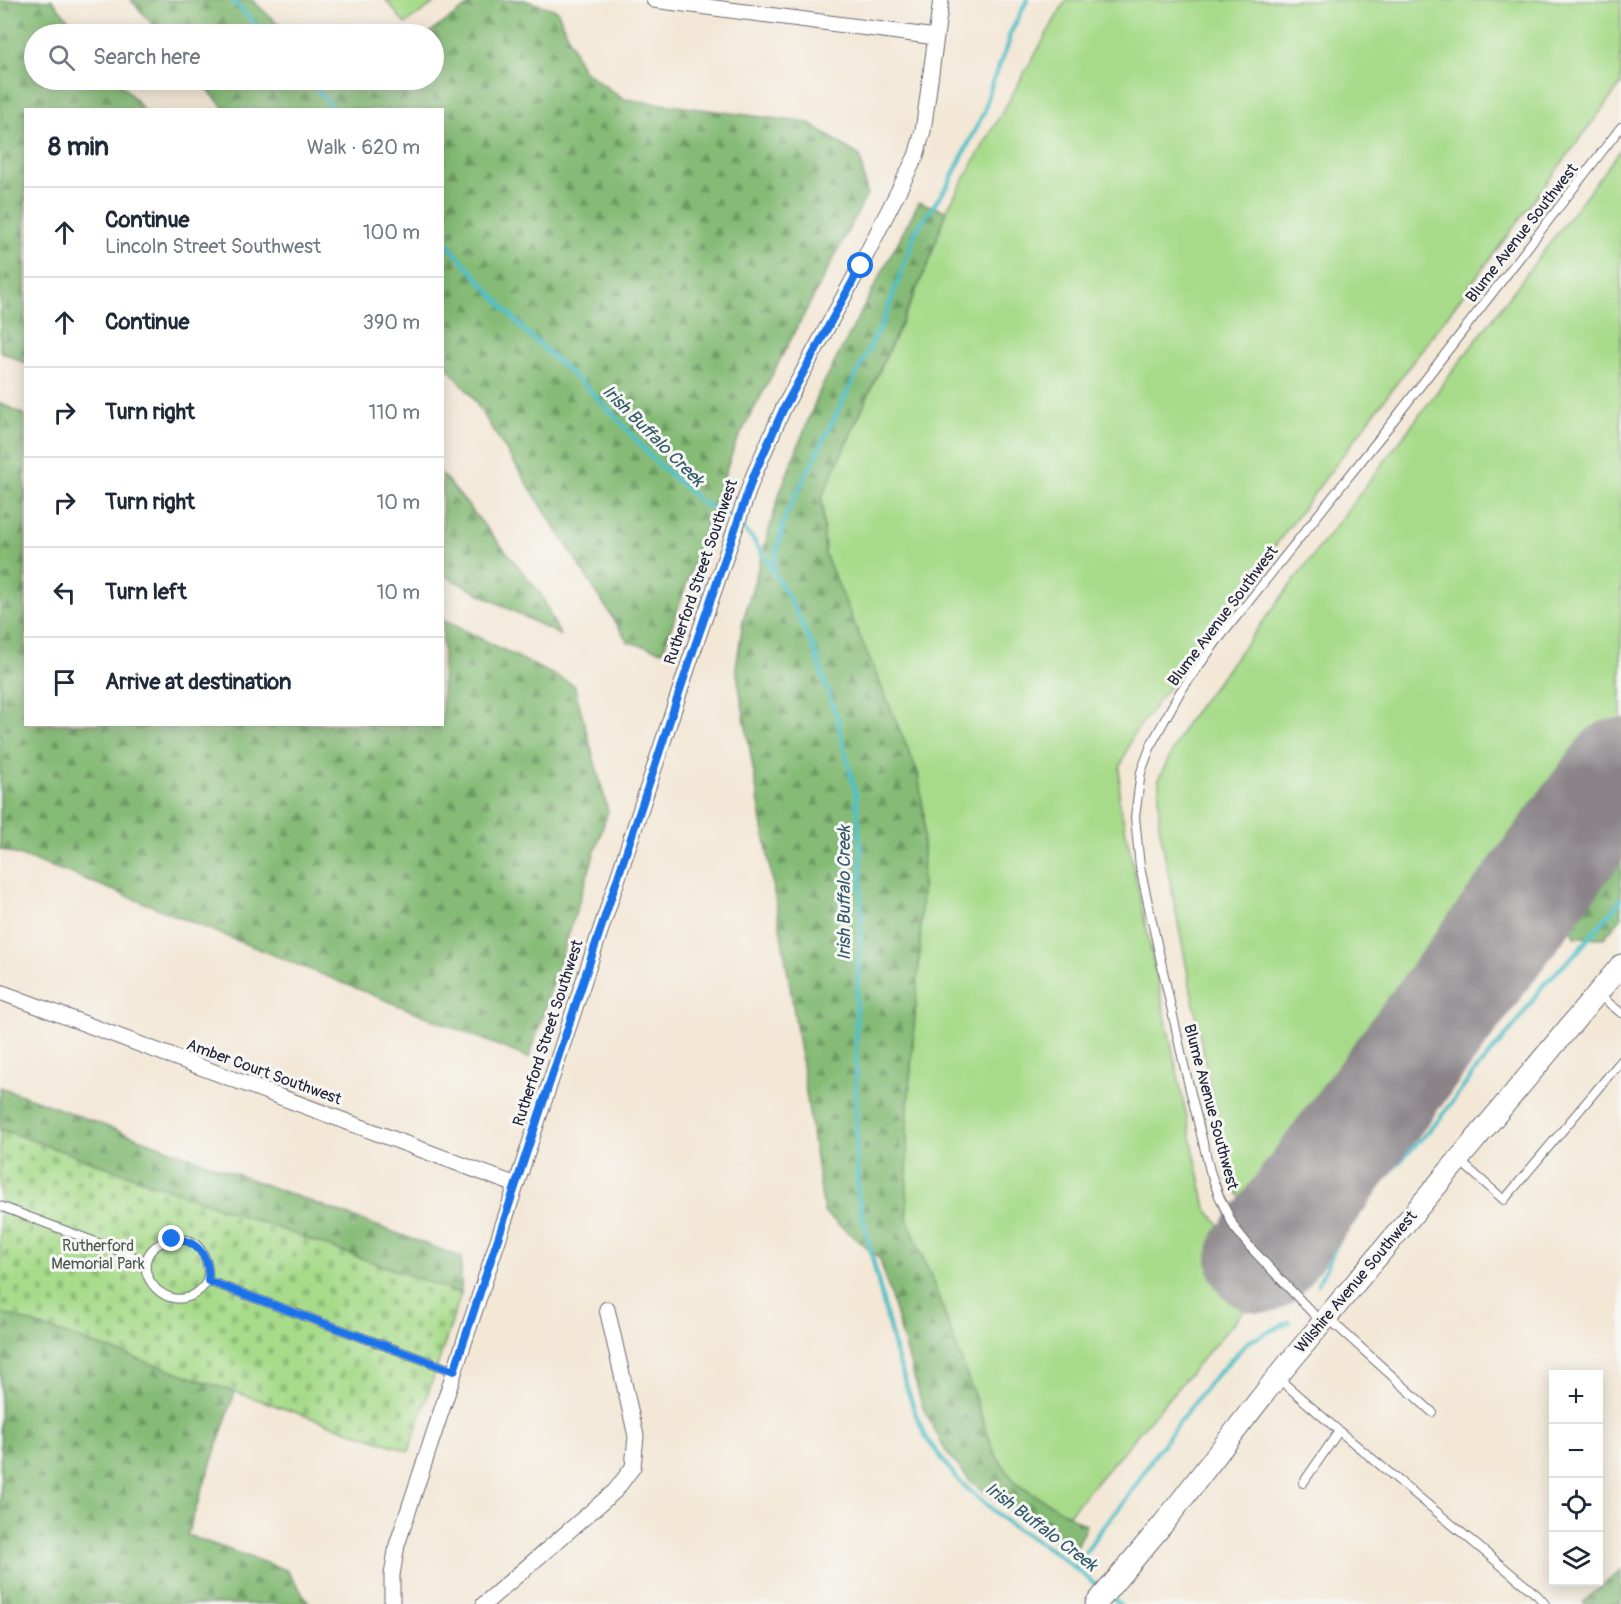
<!DOCTYPE html>
<html lang="en">
<head>
<meta charset="utf-8">
<style>
	body { margin:0; font-family:Pangolin,sans-serif; background:#f6f6f7; color:#1f2937 }
	.controls { position:absolute; right:18px; bottom:18px; display:grid; overflow:hidden; border-radius:0px; box-shadow:0 3px 15px #0003 }
	.controls button { width:54px; height:54px; display:grid; place-items:center; padding:0; border:0; border-bottom:2px solid #e0e1e3; background:#fff; color:#1f2937; font:30px sans-serif }
	.stop { position:absolute; width:18px; height:18px; margin:-14px; border:4px solid #1a73e8; border-radius:50%; background:#fff }
	.stop.end { background:#1a73e8; border-color:#fff; box-shadow:0 2px 6px #0008 }
	.list { margin:0; padding:0; list-style:none }
	h2 { display:flex; justify-content:space-between; align-items:center; height:78px; margin:0; padding:0 24px; font-size:26px }
	h2 small { font-size:20px; font-weight:400; color:#747a83 }
	.list li { display:grid; grid-template-columns:39px 1fr auto; gap:18px; align-items:center; box-sizing:border-box; height:90px; padding:0 24px; border-top:2px solid #e0e1e3 }
	.list b { display:block; font-size:22px; white-space:nowrap }
	.list p { margin:0; font-size:20px; white-space:nowrap; color:#747a83 }
	.list em { font-size:20px; font-style:normal; color:#747a83 }
	.icon { flex:none; width:33px; height:33px; fill:none; stroke:currentColor; stroke-width:2; stroke-linecap:round; stroke-linejoin:round }
	.map { position:relative; flex:none; width:1621px; height:1604px; overflow:hidden }
	.search { position:absolute; background:#fff; box-shadow:0 3px 15px #0003; left:24px; top:24px; width:420px; height:66px; display:flex; align-items:center; gap:15px; box-sizing:border-box; padding:0 21px; border-radius:33px; color:#747a83; font-size:22px }
	.panel { position:absolute; background:#fff; box-shadow:0 3px 15px #0003; left:24px; top:108px; width:420px; height:618px; border-radius:0px }
	.map>svg:first-child { display:block }
</style>
</head>
<body>
<div class="map">
<svg width="1621" height="1604" viewBox="0 0 1621 1604">
	<defs>
		<pattern id="forest-firs" width="22" height="20" patternUnits="userSpaceOnUse" patternTransform="scale(1.5)"><rect width="22" height="20" fill="#85bb76"/><path d="M5 1l3.5 6h-7zM16 11l3.5 6h-7z" fill="#6c9862"/></pattern>
		<pattern id="cemetery-stones" width="16" height="16" patternUnits="userSpaceOnUse" patternTransform="scale(1.5)"><rect width="16" height="16" fill="#a7db8a"/><path d="M2 7V4a2 2 0 0 1 4 0v3zM10 15v-3a2 2 0 0 1 4 0v3z" fill="#8fbc78"/></pattern>
	</defs>
	<rect width="100%" height="100%" fill="#f6f6f2"/>
	<filter id="ink" filterUnits="userSpaceOnUse"><feTurbulence type="fractalNoise" baseFrequency=".0167" numOctaves="2"/><feDisplacementMap in="SourceGraphic" scale="12" xChannelSelector="R" yChannelSelector="G"/><feConvolveMatrix kernelMatrix="1 2 1 2 8 2 1 2 1" color-interpolation-filters="sRGB"/></filter>
	<filter id="wash" filterUnits="userSpaceOnUse"><feTurbulence type="fractalNoise" baseFrequency=".008" numOctaves="4" result="noise"/><feDisplacementMap in="SourceGraphic" scale="24" xChannelSelector="R" yChannelSelector="G"/><feGaussianBlur stdDeviation="1.35" result="paint"/><feColorMatrix in="noise" values="0 0 0 0 0 0 0 0 0 0 0 0 0 0 0 0 0 1.4 0 .05"/><feComposite in="paint" operator="in"/></filter>
	<g filter="url(#wash)">
		<rect width="100%" height="100%" fill="#f3e7d5"/>
		<g fill="#a7db8a" stroke="#647e62" stroke-width="1.5">
			<path d="M 386,0 L 438,0 L 405,24 Z"/>
			<path d="M 1066,0 L 1621,0 L 1621,84 L 1133,735 L 1120,768 L 1119,800 L 1206,1208 L 1266,1285 L 1068,1515 L 1016,1484 L 995,1454 L 936,1290 L 907,1218 L 907,1120 L 920,949 L 924,817 L 918,773 L 825,555 L 822,497 L 929,262 L 946,211 Z"/>
			<path d="M 1621,149 L 1621,722 L 1259,1223 L 1228,1180 L 1159,825 L 1159,778 L 1187,722 Z"/>
		</g>
		<g fill="url(#forest-firs)" stroke="#546e58" stroke-width="1.5">
			<path d="M 0,0 L 52,0 L 81,34 L 34,34 L 34,80 L 118,80 L 143,109 L 26,110 L 25,363 L 0,351 Z"/>
			<path d="M 131,0 L 252,0 L 289,34 L 161,34 Z"/>
			<path d="M 476,0 L 524,0 L 557,10 L 582,69 L 623,99 L 808,123 L 860,156 L 867,195 L 735,445 L 663,651 L 628,642 L 471,395 L 443,362 L 442,110 L 225,109 L 199,80 L 434,80 L 434,34 L 428,34 Z"/>
			<path d="M 919,202 L 946,211 L 929,262 L 822,497 L 825,554 L 918,773 L 924,817 L 920,949 L 907,1120 L 907,1218 L 936,1290 L 995,1454 L 1016,1484 L 1086,1525 L 1074,1554 L 971,1482 L 947,1453 L 923,1408 L 880,1259 L 824,1212 L 791,992 L 736,668 L 743,621 L 780,492 L 820,390 Z"/>
			<path d="M 0,403 L 25,415 L 26,724 L 442,724 L 443,620 L 574,685 L 608,811 L 529,1058 L 70,873 L 0,849 Z"/>
			<path d="M 442,474 L 540,593 L 560,635 L 443,575 Z"/>
			<path d="M 1621,823 L 1621,918 L 1604,938 L 1575,937 L 1569,917 L 1569,891 Z"/>
			<path d="M 0,1087 L 461,1257 L 461,1294 L 0,1129 Z"/>
			<path d="M 0,1312 L 235,1392 L 187,1535 L 286,1570 L 310,1604 L 1,1604 Z"/>
			<path d="M 1621,1570 L 1621,1604 L 1584,1604 L 1584,1601 Z"/>
		</g>
		<path fill="url(#cemetery-stones)" stroke="#647e62" stroke-width="1.5" d="M 0,1129 L 461,1294 L 409,1451 L 0,1312 Z"/>
		<g fill="none" stroke-linecap="round" stroke-linejoin="round">
			<g stroke="#52c0c7" stroke-width="4.5">
				<path d="M 232,0 L 265,34"/>
				<path d="M 309,80 L 335,110"/>
				<path d="M 442,238 L 523,329 L 571,374 L 578,379 L 619,420 L 652,458 L 702,503 L 728,515 L 734,520"/>
				<path d="M 740,526 L 753,539 L 788,596 L 814,649 L 835,713 L 839,719 L 838,723 L 856,795 L 861,854 L 861,930 L 856,1005 L 856,1145 L 858,1198 L 895,1351 L 916,1415 L 927,1439 L 958,1480 L 1009,1524 L 1056,1553 L 1100,1588"/>
				<path d="M 772,571 L 785,517 L 885,317 L 917,229 L 948,185 L 984,112 L 992,83 L 1009,42 L 1009,36 L 1027,0"/>
				<path d="M 1318,1284 L 1345,1228 L 1376,1187 L 1437,1122 L 1477,1069 L 1515,1025 L 1544,984 L 1577,952 L 1621,900"/>
				<path d="M 1075,1569 L 1097,1535 L 1130,1494 L 1156,1453 L 1209,1383 L 1248,1342 L 1289,1322"/>
				<path d="M 1109,1595 L 1120,1604"/>
			</g>
			<path stroke="#8a8488" stroke-width="108" d="M 1261,1259 L 1621,772"/>
		</g>
	</g>
	<g filter="url(#ink)">
		<g fill="none" stroke-linecap="round" stroke-linejoin="round">
			<g stroke="#6b6771" stroke-width="10">
				<g id="lane">
					<path d="M 1598,994 L 1621,1013"/>
					<path d="M 1460,1161 L 1504,1200 L 1621,1061"/>
					<path d="M 0,1206 L 146,1261"/>
					<path d="M 172,1239 C 178,1239 185,1239 191,1241 C 206,1249 215,1277 201,1289 C 165,1324 114,1254 172,1239 Z"/>
					<path d="M 208,1281 L 454,1371"/>
					<path d="M 1328,1318 L 1432,1412"/>
					<path d="M 1321,1322 L 1250,1247 L 1234,1227 L 1219,1196 L 1210,1171 L 1183,1061 L 1140,867 L 1135,817 L 1141,772 L 1152,743 L 1180,692 L 1217,641 L 1390,425 L 1621,127"/>
					<path d="M 1278,1378 L 1339,1431 L 1303,1483"/>
					<path d="M 1339,1431 L 1537,1595 L 1545,1604"/>
				</g>
			</g>
			<g stroke="#6b6771" stroke-width="17">
				<g id="street">
					<path d="M 654,0 L 936,37"/>
					<path d="M 0,992 L 516,1185"/>
					<path d="M 392,1604 L 392,1575 L 397,1545 L 689,663 L 753,477 L 783,409 L 861,265 L 916,156 L 923,131 L 941,0"/>
					<path d="M 484,1604 L 615,1491 L 633,1467 L 636,1436 L 607,1309"/>
				</g>
			</g>
			<g stroke="#6b6771" stroke-width="23">
				<path id="secondary" d="M 1096,1604 L 1163,1524 L 1277,1377 L 1621,965"/>
			</g>
			<use href="#lane" stroke="#fff" stroke-width="8"/>
			<use href="#street" stroke="#fff" stroke-width="15"/>
			<use href="#secondary" stroke="#fff" stroke-width="21"/>
		</g>
	</g>
	<g fill="none" stroke-linecap="round" stroke-linejoin="round" filter="url(#ink)">
		<path stroke="#1a73e8" stroke-width="8" d="M 172,1239 C 196,1239 211,1256 208,1281 L 454,1371 L 689,663 L 753,477 L 783,410 L 861,266"/>
	</g>
	<g text-anchor="middle" dominant-baseline="central" stroke-width="6" stroke-linejoin="round" paint-order="stroke">
		<g font-size="16" fill="#22223b" stroke="#f6f6f2">
			<text transform="translate(1522 233) rotate(-52)">Blume Avenue Southwest</text>
			<text transform="translate(701 572) rotate(-71)">Rutherford Street Southwest</text>
			<text transform="translate(1223 616) rotate(-53)">Blume Avenue Southwest</text>
			<text transform="translate(548 1033) rotate(-72)">Rutherford Street Southwest</text>
			<text transform="translate(264 1072) rotate(20)">Amber Court Southwest</text>
			<text transform="translate(1211 1107) rotate(75)">Blume Avenue Southwest</text>
			<text transform="translate(1356 1282) rotate(-50)">Wilshire Avenue Southwest</text>
		</g>
		<g font-size="16" fill="#4a5a53" stroke="#f6f6f2">
			<text x="98" y="1246">Rutherford<tspan x="98" dy="18">Memorial Park</tspan></text>
		</g>
		<g font-size="18" font-style="italic" fill="#33596c" stroke="#f6f6f2">
			<text transform="translate(653 436) rotate(45)">Irish Buffalo Creek</text>
			<text transform="translate(844 893) rotate(-90)">Irish Buffalo Creek</text>
			<text transform="translate(1041 1527) rotate(37)">Irish Buffalo Creek</text>
		</g>
	</g>
</svg>
<div class="controls">
<button>+</button>
<button>−</button>
<button><svg class="icon" aria-label="locate" viewBox="0 0 24 24"><circle cx="12" cy="12" r="6"/><path d="M12 2v4M12 18v4M2 12h4M18 12h4"/></svg></button>
<button><svg class="icon" aria-label="layers" viewBox="0 0 24 24"><path d="M12 4l9 5-9 5-9-5zM3 14l9 5 9-5"/></svg></button>
</div>
<div class="stop" style="left:861px;top:266px"></div>
<div class="stop end" style="left:172px;top:1239px"></div>
<div class="search"><svg class="icon" aria-label="search" viewBox="0 0 24 24"><circle cx="10" cy="10" r="6"/><path d="M15 15l6 6"/></svg>Search here</div>
<section class="panel">
<h2>8 min<small>Walk · 620 m</small></h2>
<ul class="list">
<li><svg class="icon" aria-label="ahead" viewBox="0 0 24 24"><path d="M12 20V5M6 11l6-6 6 6"/></svg><div><b>Continue</b><p>Lincoln Street Southwest</p></div><em>100 m</em></li>
<li><svg class="icon" aria-label="ahead" viewBox="0 0 24 24"><path d="M12 20V5M6 11l6-6 6 6"/></svg><div><b>Continue</b></div><em>390 m</em></li>
<li><svg class="icon" aria-label="right" viewBox="0 0 24 24"><path d="M7 20v-9h11M14 6l5 5-5 5"/></svg><div><b>Turn right</b></div><em>110 m</em></li>
<li><svg class="icon" aria-label="right" viewBox="0 0 24 24"><path d="M7 20v-9h11M14 6l5 5-5 5"/></svg><div><b>Turn right</b></div><em>10 m</em></li>
<li><svg class="icon" aria-label="left" viewBox="0 0 24 24"><path d="M17 20v-9H6M10 6l-5 5 5 5"/></svg><div><b>Turn left</b></div><em>10 m</em></li>
<li><svg class="icon" aria-label="arrive" viewBox="0 0 24 24"><path d="M6 21V4h12l-3 4 3 4H6"/></svg><div><b>Arrive at destination</b></div></li>
</ul>
</section>
</div>
</body>
</html>
